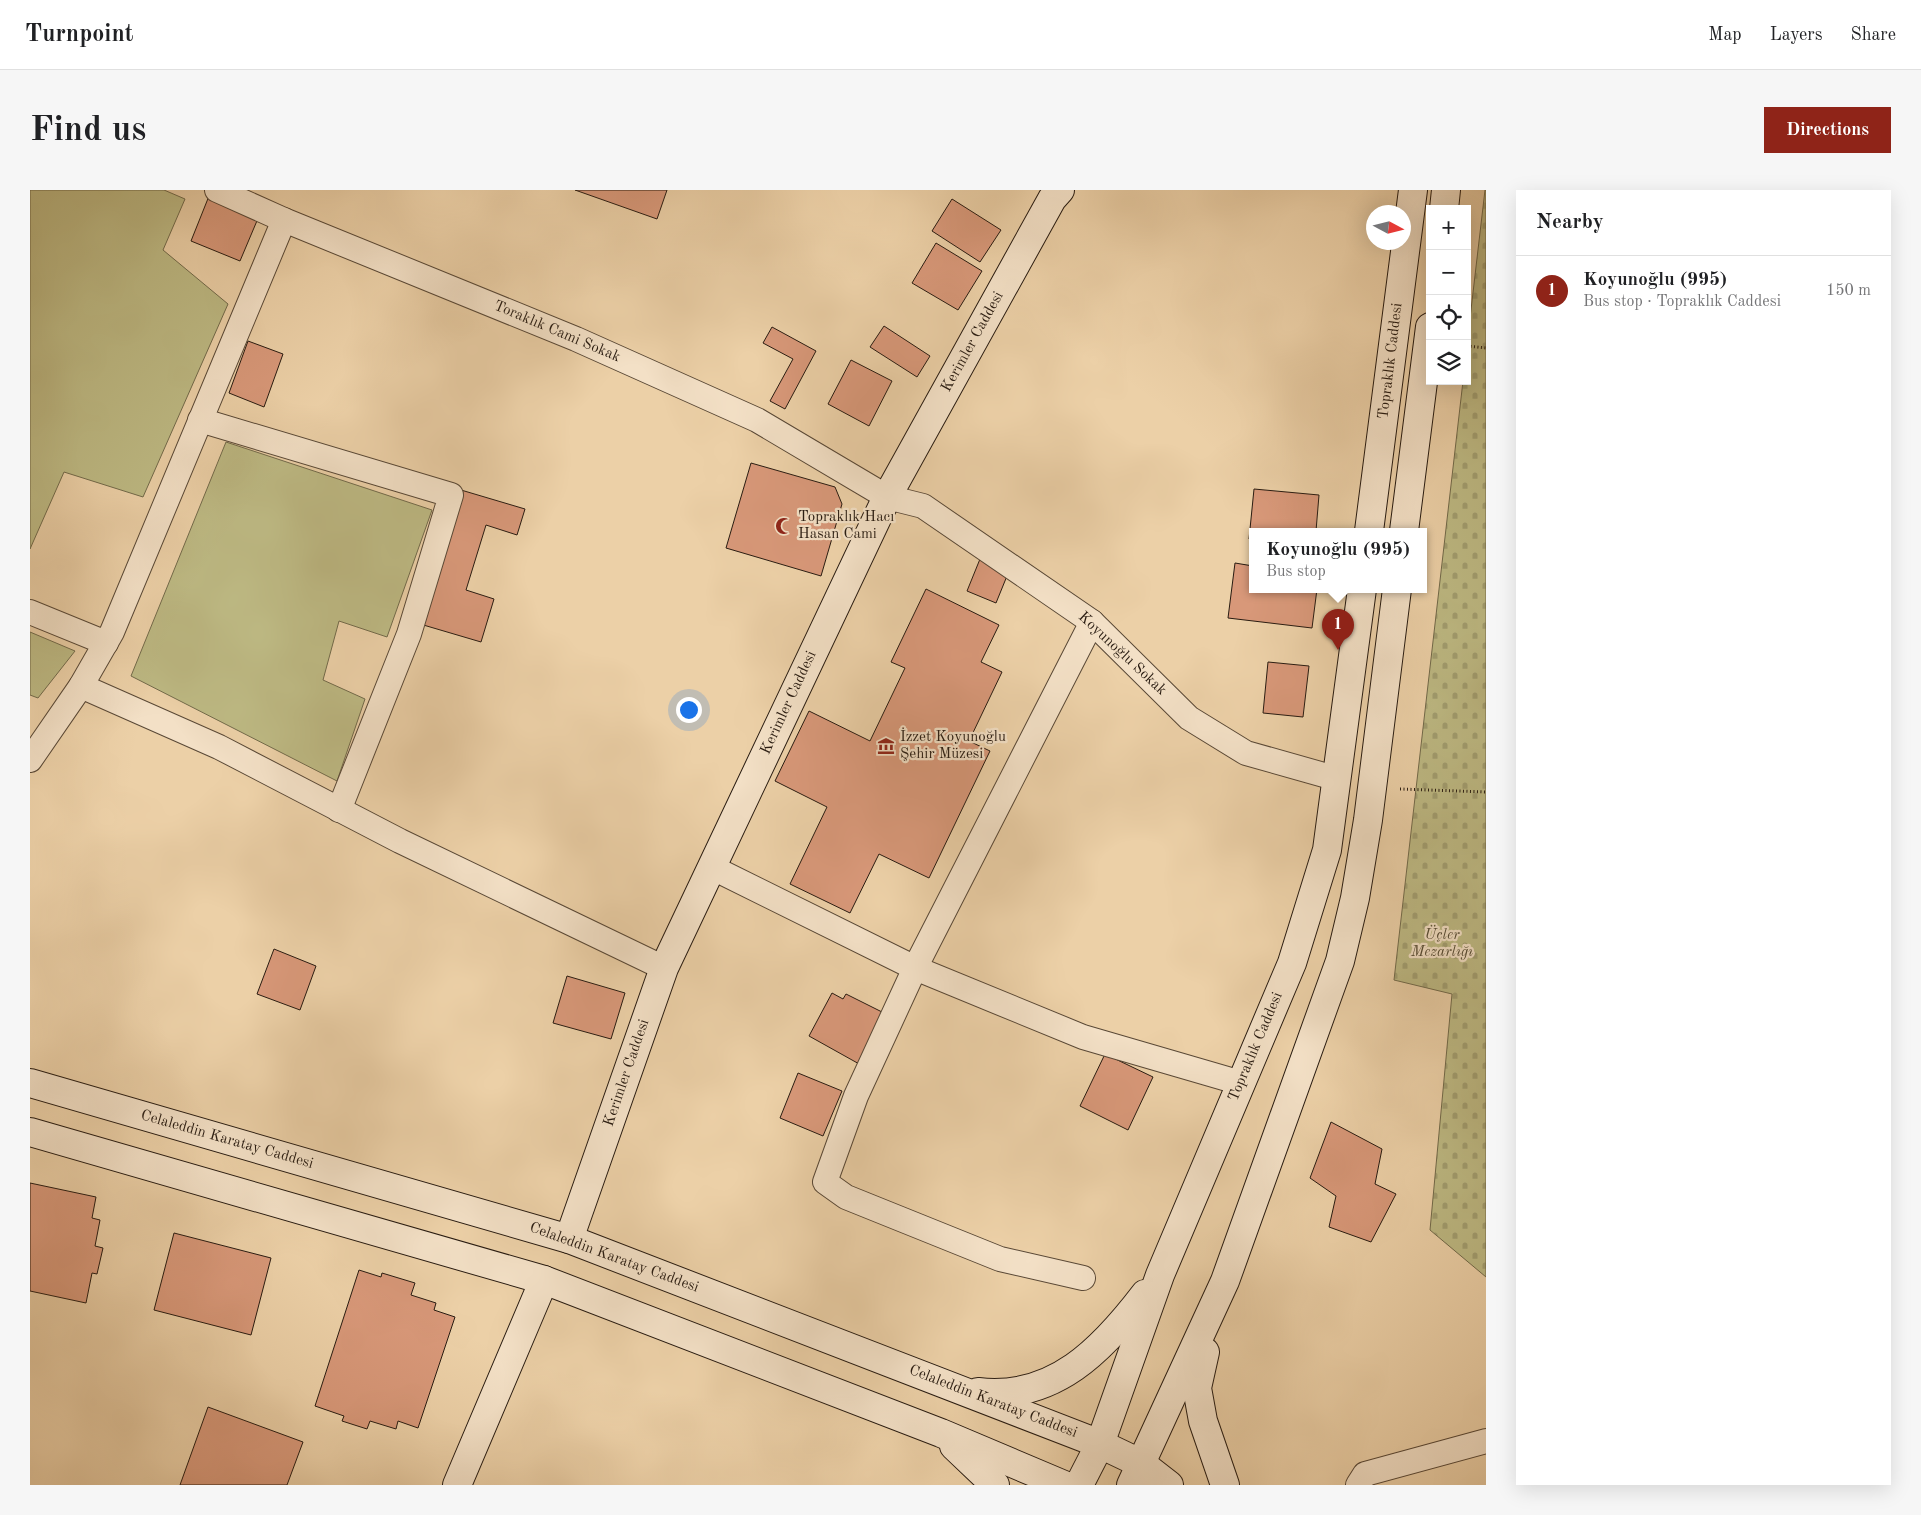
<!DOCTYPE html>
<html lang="en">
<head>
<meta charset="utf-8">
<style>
	body { margin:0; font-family:"Old Standard TT",serif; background:#f6f6f6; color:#202124 }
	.controls { position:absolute; right:15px; top:15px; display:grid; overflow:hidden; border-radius:0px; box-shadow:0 5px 20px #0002 }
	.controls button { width:45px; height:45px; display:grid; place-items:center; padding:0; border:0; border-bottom:1px solid #e0e0e0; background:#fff; color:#202124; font:25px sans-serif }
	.compass { position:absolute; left:1336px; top:15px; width:45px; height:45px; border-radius:50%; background:#fff; box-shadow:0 5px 20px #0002; rotate:97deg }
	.you { position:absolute; left:658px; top:519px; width:18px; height:18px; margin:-12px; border:4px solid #fff; border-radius:50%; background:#1a73e8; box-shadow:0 0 0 8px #1a73e833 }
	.badge { display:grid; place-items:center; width:32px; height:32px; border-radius:50%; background:#8f2418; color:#fff; font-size:16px; font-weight:700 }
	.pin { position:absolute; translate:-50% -41px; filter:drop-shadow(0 1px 2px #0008) }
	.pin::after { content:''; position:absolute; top:26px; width:18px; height:15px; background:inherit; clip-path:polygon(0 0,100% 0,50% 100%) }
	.popup { position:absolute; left:1219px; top:338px; width:178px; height:65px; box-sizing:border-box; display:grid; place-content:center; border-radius:0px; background:#fff; filter:drop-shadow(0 1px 4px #0005); font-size:16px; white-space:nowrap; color:#757577 }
	.popup b { font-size:19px; color:#202124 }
	.popup::after { content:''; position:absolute; left:50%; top:100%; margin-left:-10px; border:10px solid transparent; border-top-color:#fff }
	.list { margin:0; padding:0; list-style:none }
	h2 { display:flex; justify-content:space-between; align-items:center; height:65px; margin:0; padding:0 20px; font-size:21px }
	h2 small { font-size:16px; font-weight:400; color:#757577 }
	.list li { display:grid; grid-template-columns:32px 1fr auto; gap:15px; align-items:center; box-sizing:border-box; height:70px; padding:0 20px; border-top:1px solid #e0e0e0 }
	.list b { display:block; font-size:19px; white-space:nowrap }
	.list p { margin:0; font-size:16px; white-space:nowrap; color:#757577 }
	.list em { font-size:16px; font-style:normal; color:#757577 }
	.icon { flex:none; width:28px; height:28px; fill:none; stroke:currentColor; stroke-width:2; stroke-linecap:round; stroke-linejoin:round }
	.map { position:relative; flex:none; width:1456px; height:1295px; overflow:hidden; border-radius:0px }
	header { display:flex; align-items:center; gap:30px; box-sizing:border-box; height:70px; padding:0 25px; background:#fff; border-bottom:1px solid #e0e0e0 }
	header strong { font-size:24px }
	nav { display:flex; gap:28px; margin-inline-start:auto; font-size:18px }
	.intro { display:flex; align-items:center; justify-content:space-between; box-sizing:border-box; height:120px; padding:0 30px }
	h1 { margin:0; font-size:35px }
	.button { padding:12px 22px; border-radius:0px; background:#8f2418; color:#fff; font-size:18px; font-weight:700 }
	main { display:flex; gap:30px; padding:0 30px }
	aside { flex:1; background:#fff; border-radius:0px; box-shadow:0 5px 20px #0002 }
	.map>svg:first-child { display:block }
</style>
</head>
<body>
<header>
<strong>Turnpoint</strong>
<nav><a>Map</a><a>Layers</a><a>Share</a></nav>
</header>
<div class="intro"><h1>Find us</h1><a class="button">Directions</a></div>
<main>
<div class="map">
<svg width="1456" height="1295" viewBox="0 0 1456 1295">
	<defs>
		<pattern id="cemetery-stones" width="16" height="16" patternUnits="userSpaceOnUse" patternTransform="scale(1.25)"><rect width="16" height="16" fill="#bdb983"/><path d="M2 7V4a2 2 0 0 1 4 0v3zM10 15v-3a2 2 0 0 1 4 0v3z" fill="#a29e70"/></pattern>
	</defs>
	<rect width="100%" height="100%" fill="#ecd0a7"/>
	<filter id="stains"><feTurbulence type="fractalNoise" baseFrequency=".004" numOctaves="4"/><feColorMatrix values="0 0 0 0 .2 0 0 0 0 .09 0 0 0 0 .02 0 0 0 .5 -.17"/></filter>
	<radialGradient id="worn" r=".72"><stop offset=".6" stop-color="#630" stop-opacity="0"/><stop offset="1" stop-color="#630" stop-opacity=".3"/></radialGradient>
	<g fill="#bdb983" stroke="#726a4a">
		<path d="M 0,0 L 134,0 L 155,9 L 133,60 L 198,114 L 113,307 L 34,282 L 0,359 Z"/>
		<path d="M 196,252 L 402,320 L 357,447 L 309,431 L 293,490 L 335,509 L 307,591 L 101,486 Z"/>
		<path d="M 0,442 L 45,461 L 8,508 L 0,505 Z"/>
	</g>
	<path fill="url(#cemetery-stones)" stroke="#726a4a" d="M 1455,0 L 1456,0 L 1456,1087 L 1400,1040 L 1422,804 L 1364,790 L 1433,191 L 1437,191 L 1437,154 Z"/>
	<g fill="#d89879" stroke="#281b11">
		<path d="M 545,0 L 637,0 L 627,29 Z"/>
		<path d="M 179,6 L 229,26 L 210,71 L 161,51 Z"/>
		<path d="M 922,9 L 971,40 L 950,72 L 902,41 Z"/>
		<path d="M 906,53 L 952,81 L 928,120 L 882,93 Z"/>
		<path d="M 854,136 L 900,166 L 887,187 L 840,157 Z"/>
		<path d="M 742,137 L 786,161 L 755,219 L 740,211 L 763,169 L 733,153 Z"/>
		<path d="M 218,151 L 253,164 L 234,217 L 199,203 Z"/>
		<path d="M 821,170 L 862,191 L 839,236 L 798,214 Z"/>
		<path d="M 721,273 L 805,297 L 812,314 L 791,386 L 696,358 Z"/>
		<path d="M 1224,299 L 1289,305 L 1286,341 L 1223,341 L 1223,349 L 1219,349 Z"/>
		<path d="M 431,300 L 495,319 L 487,345 L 456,335 L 436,400 L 464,409 L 451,452 L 390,434 Z"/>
		<path d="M 950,369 L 979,381 L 966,413 L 937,401 Z"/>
		<path d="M 1205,373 L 1223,376 L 1223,399 L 1287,399 L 1282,438 L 1198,428 Z"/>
		<path d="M 896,399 L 969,435 L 951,472 L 972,482 L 939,551 L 960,561 L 899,688 L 849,664 L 820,723 L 760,694 L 797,617 L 745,591 L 779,521 L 840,551 L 875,478 L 861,472 Z"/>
		<path d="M 1238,472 L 1279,476 L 1273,527 L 1233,523 Z"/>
		<path d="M 244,759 L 286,776 L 270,820 L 227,804 Z"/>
		<path d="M 537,786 L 595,803 L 581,849 L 523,833 Z"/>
		<path d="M 802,803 L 813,809 L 816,804 L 858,825 L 831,875 L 779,846 Z"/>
		<path d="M 1075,864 L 1123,887 L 1098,940 L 1050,916 Z"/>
		<path d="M 768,883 L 812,901 L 793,946 L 750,928 Z"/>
		<path d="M 1301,932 L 1352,959 L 1345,994 L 1366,1004 L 1341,1052 L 1299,1037 L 1306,1006 L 1280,988 Z"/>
		<path d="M 0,993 L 66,1007 L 62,1028 L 70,1030 L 65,1056 L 73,1058 L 67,1084 L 62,1083 L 56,1113 L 0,1101 Z"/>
		<path d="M 144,1043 L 241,1068 L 221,1145 L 124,1120 Z"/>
		<path d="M 329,1080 L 351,1087 L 352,1083 L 385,1093 L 381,1105 L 406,1113 L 404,1120 L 425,1127 L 388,1238 L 368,1231 L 366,1239 L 340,1231 L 337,1239 L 312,1231 L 314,1226 L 285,1216 Z"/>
		<path d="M 178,1217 L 273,1252 L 257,1295 L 150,1295 Z"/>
	</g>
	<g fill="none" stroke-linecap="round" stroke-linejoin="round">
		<g stroke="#594836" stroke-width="26">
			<g id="street">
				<path d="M 187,0 L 254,30 L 546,149 L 727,230 L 857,307 L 893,316 L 1062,432 L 1159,528 L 1216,563 L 1308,589"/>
				<path d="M 170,230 L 421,305 L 379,444 L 309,620"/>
				<path d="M 0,422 L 76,453"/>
				<path d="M 51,496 L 189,557 L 370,651 L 634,778"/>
				<path d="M 0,570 L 51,496 L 82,442 L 254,30"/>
				<path d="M 681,677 L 885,778 L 1053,847 L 1211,893"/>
				<path d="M 1053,1088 L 970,1069 L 816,1007 L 795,992 L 826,906 L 885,778 L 1062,432"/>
				<path d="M 1328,1295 L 1335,1284 L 1456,1251"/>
			</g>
		</g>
		<g stroke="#281b11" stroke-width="30">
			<g id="secondary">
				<path d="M 1414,19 L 1416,0"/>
				<path d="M 1339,341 L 1383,0"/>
				<path d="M 1374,341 L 1400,137"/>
				<path d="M 0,893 L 539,1049 L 1070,1254 L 1112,1274 L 1139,1295"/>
				<path d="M 0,942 L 514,1090 L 911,1243 L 1034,1295"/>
				<path d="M 539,1049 L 634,778 L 857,307 L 1022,9 L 1030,0"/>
				<path d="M 1175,1162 L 1167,1198 L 1173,1231 L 1195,1295"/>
				<path d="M 948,1202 C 1024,1211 1073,1159 1115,1104"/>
				<path d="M 924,1256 L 965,1295"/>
				<path d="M 427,1295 L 514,1090"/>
				<path d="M 1049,1295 L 1070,1254 L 1130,1085 L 1262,773 L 1297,660 L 1332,399"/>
				<path d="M 1101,1295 L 1195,1091 L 1310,771 L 1325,708 L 1338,630 L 1367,399"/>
			</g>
		</g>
		<g stroke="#281b11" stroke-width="3" stroke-dasharray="1 2.5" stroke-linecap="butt">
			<path d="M 1437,156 L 1456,158"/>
			<path d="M 1370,599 L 1456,602"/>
		</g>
		<use href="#street" stroke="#f3e0c6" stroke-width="24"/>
		<use href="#secondary" stroke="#f3e0c6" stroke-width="28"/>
	</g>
	<defs>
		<g id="mosque-bare" transform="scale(1.35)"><path d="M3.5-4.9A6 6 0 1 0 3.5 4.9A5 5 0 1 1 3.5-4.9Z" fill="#8f2418" stroke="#f3e0c6" stroke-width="2.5" paint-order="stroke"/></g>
		<g id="museum-bare" transform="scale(1.35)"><path d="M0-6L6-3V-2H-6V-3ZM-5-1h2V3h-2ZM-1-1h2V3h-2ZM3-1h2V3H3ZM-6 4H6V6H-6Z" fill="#8f2418" stroke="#f3e0c6" stroke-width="2.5" paint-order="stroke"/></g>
	</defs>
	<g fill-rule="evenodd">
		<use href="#mosque-bare" x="754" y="336"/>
		<use href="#museum-bare" x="856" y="556"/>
	</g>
	<g text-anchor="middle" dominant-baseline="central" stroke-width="4.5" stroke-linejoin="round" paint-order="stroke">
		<g font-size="15" fill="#281b11" stroke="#f3e0c6">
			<text transform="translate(527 142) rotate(23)">Toraklık Cami Sokak</text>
			<text transform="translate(943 152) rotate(-61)">Kerimler Caddesi</text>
			<text transform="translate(1361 171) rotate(-83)">Topraklık Caddesi</text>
			<text transform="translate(1092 464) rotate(43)">Koyunoğlu Sokak</text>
			<text transform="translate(759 513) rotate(-65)">Kerimler Caddesi</text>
			<text transform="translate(1226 857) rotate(-67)">Topraklık Caddesi</text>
			<text transform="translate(597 883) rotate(-71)">Kerimler Caddesi</text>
			<text transform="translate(197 950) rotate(16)">Celaleddin Karatay Caddesi</text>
			<text transform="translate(584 1068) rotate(20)">Celaleddin Karatay Caddesi</text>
			<text transform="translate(963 1212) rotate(21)">Celaleddin Karatay Caddesi</text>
		</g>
		<g font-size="15" fill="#281b11" stroke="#f3e0c6" text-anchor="start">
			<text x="768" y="327">Topraklık Hacı<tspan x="768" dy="17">Hasan Cami</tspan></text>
			<text x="870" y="547">İzzet Koyunoğlu<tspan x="870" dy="17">Şehir Müzesi</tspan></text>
		</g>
		<g font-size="15" font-style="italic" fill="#554a33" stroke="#f3e0c6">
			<text x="1412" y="745">Üçler<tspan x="1412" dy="17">Mezarlığı</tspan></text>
		</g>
	</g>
	<rect width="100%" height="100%" filter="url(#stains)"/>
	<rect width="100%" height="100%" fill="url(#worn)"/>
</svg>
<div class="controls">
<button>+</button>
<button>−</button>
<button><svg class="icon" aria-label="locate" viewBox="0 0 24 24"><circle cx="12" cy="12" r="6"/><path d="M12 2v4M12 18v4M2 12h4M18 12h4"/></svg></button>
<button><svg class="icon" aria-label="layers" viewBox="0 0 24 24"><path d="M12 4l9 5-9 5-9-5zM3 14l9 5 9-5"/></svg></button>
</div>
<svg class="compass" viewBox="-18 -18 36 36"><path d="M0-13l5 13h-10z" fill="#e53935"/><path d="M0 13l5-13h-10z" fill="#757577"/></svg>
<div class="you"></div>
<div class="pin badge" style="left:1308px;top:460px">1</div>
<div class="popup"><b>Koyunoğlu (995)</b>Bus stop</div>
</div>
<aside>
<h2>Nearby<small></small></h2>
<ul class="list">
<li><span class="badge">1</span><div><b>Koyunoğlu (995)</b><p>Bus stop · Topraklık Caddesi</p></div><em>150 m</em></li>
</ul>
</aside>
</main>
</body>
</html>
